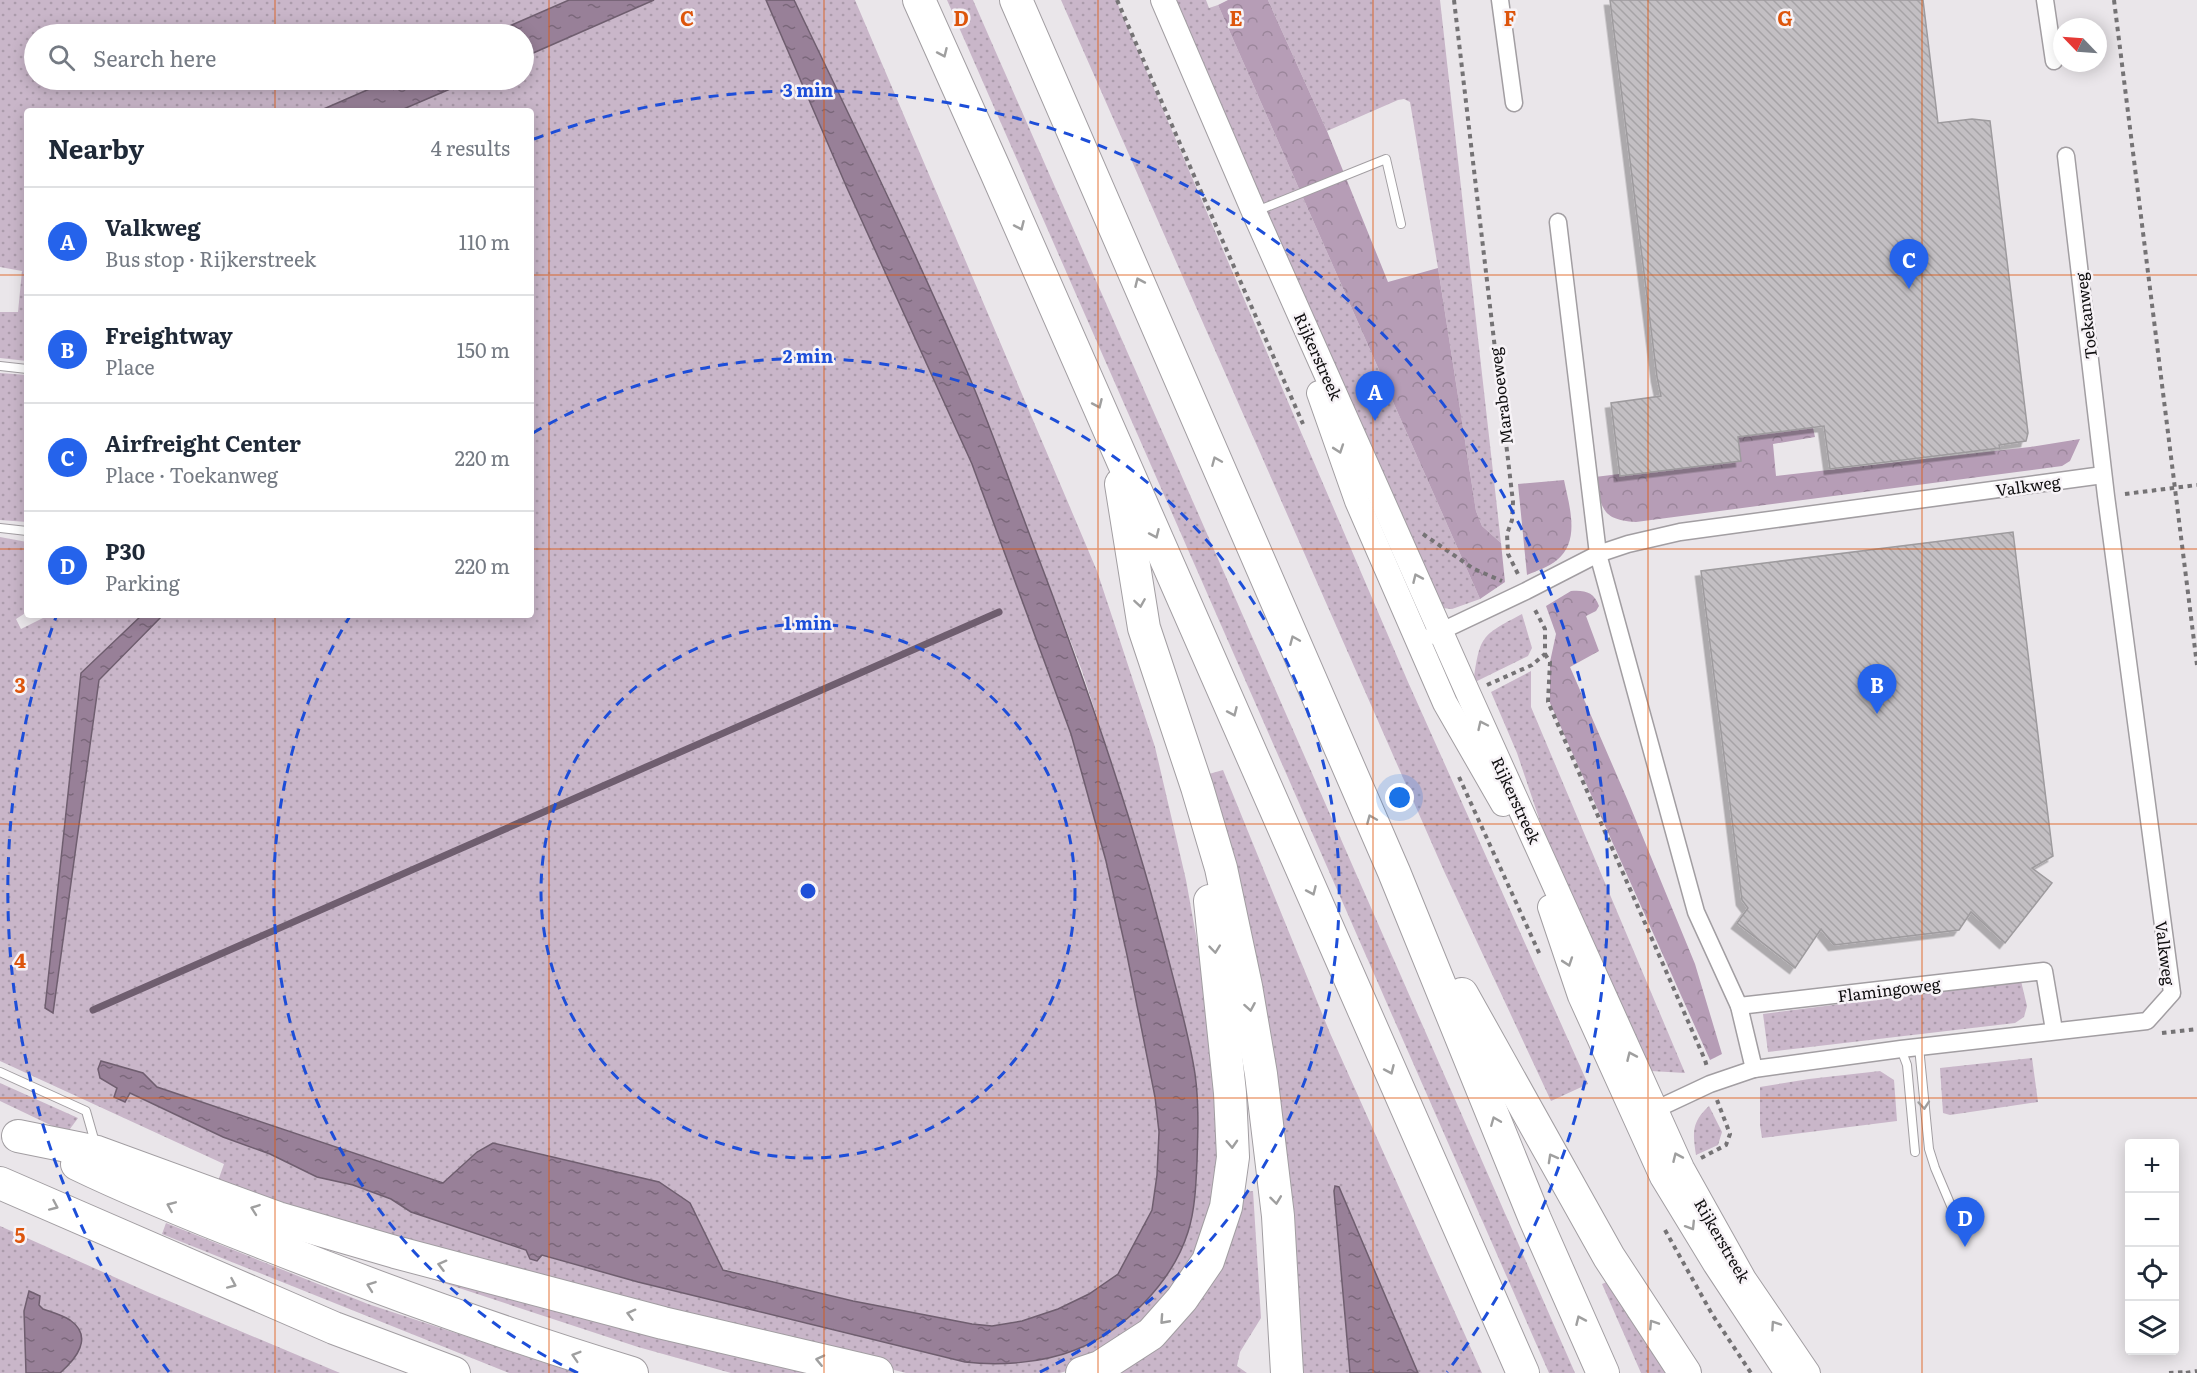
<!DOCTYPE html>
<html lang="en">
<head>
<meta charset="utf-8">
<style>
	body { margin:0; font-family:Literata,serif; background:#f2f2f3; color:#1f2937 }
	.controls { position:absolute; right:18px; bottom:18px; display:grid; overflow:hidden; border-radius:6px; box-shadow:0 3px 15px #0003 }
	.controls button { width:54px; height:54px; display:grid; place-items:center; padding:0; border:0; border-bottom:2px solid #e0e1e3; background:#fff; color:#1f2937; font:30px sans-serif }
	.compass { position:absolute; left:2053px; top:18px; width:54px; height:54px; border-radius:50%; background:#fff; box-shadow:0 3px 15px #0003; rotate:295deg }
	.you { position:absolute; left:1400px; top:798px; width:21px; height:21px; margin:-15px; border:4px solid #fff; border-radius:50%; background:#1a73e8; box-shadow:0 0 0 9px #1a73e833 }
	.badge { display:grid; place-items:center; width:39px; height:39px; border-radius:50%; background:#2563eb; color:#fff; font-size:20px; font-weight:700 }
	.pin { position:absolute; translate:-50% -50px; filter:drop-shadow(0 2px 3px #0008) }
	.pin::after { content:''; position:absolute; top:32px; width:21px; height:18px; background:inherit; clip-path:polygon(0 0,100% 0,50% 100%) }
	.list { margin:0; padding:0; list-style:none }
	h2 { display:flex; justify-content:space-between; align-items:center; height:78px; margin:0; padding:0 24px; font-size:26px }
	h2 small { font-size:20px; font-weight:400; color:#747a83 }
	.list li { display:grid; grid-template-columns:39px 1fr auto; gap:18px; align-items:center; box-sizing:border-box; height:108px; padding:0 24px; border-top:2px solid #e0e1e3 }
	.list b { display:block; font-size:22px; white-space:nowrap }
	.list p { margin:0; font-size:20px; white-space:nowrap; color:#747a83 }
	.list em { font-size:20px; font-style:normal; color:#747a83 }
	.icon { flex:none; width:33px; height:33px; fill:none; stroke:currentColor; stroke-width:2; stroke-linecap:round; stroke-linejoin:round }
	.map { position:relative; flex:none; width:2197px; height:1373px; overflow:hidden }
	.search { position:absolute; background:#fff; box-shadow:0 3px 15px #0003; left:24px; top:24px; width:510px; height:66px; display:flex; align-items:center; gap:15px; box-sizing:border-box; padding:0 21px; border-radius:33px; color:#747a83; font-size:22px }
	.panel { position:absolute; background:#fff; box-shadow:0 3px 15px #0003; left:24px; top:108px; width:510px; height:510px; border-radius:6px }
	.map>svg:first-child { display:block }
</style>
</head>
<body>
<div class="map">
<svg width="2197" height="1373" viewBox="0 0 2197 1373">
	<defs>
		<pattern id="grass-dots" width="8" height="8" patternUnits="userSpaceOnUse" patternTransform="scale(1.5)"><rect width="8" height="8" fill="#c9b6c9"/><path d="M2 2h.1M6 6h.1" fill="none" stroke="#ab9bab" stroke-width="1.8" stroke-linecap="round"/></pattern>
		<pattern id="forest-crowns" width="20" height="18" patternUnits="userSpaceOnUse" patternTransform="scale(1.5)"><rect width="20" height="18" fill="#b69db6"/><path d="M2 6a3 3 0 1 1 6 0M12 15a3 3 0 1 1 6 0" fill="none" stroke="#9b869b"/></pattern>
		<pattern id="water-ripples" width="26" height="14" patternUnits="userSpaceOnUse" patternTransform="scale(1.5)"><rect width="26" height="14" fill="#988098"/><path d="M2 4q2-2 4 0t4 0M15 11q2-2 4 0t4 0" fill="none" stroke="#7a677a"/></pattern>
		<pattern id="building-back-hatch" width="6" height="6" patternUnits="userSpaceOnUse" patternTransform="scale(1.5)"><rect width="6" height="6" fill="#c3bfc3"/><path d="M-1 5l2 2M0 0l6 6M5-1l2 2" fill="none" stroke="#a6a3a6"/></pattern>
		<filter id="shadow"><feDropShadow dx="-5.5" dy="5.5" stdDeviation="0" flood-color="#0004"/></filter>
	</defs>
	<rect width="100%" height="100%" fill="#eae6ea"/>
	<g fill="url(#grass-dots)">
		<path d="M 0,0 L 569,0 L 491,34 L 34,34 L 34,80 L 390,80 L 319,111 L 27,111 L 27,361 L 0,358 L 0,312 L 18,312 L 22,271 L 0,267 Z"/>
		<path d="M 654,0 L 766,0 L 847,188 L 972,464 L 1071,734 L 1106,861 L 1127,955 L 1155,1097 L 1159,1132 L 1157,1175 L 1152,1210 L 1118,1274 L 1089,1294 L 1058,1309 L 1022,1321 L 992,1326 L 972,1324 L 853,1301 L 723,1269 L 690,1203 L 658,1182 L 493,1143 L 476,1152 L 444,1183 L 157,1087 L 143,1073 L 101,1061 L 98,1069 L 100,1078 L 117,1088 L 114,1097 L 124,1102 L 129,1093 L 223,1137 L 270,1154 L 317,1177 L 353,1185 L 391,1199 L 411,1212 L 527,1250 L 530,1258 L 537,1261 L 542,1254 L 638,1282 L 965,1362 L 1176,1260 L 1188,1231 L 1196,1188 L 1198,1124 L 1195,1076 L 1159,920 L 1124,801 L 1082,671 L 970,379 L 885,189 L 794,0 L 855,0 L 1097,571 L 1155,747 L 1186,880 L 1209,1008 L 1221,1096 L 1219,1207 L 1177,1294 L 1098,1361 L 1060,1373 L 906,1373 L 360,1232 L 218,1181 L 224,1164 L 0,1061 L 0,537 L 27,542 L 27,612 L 16,619 L 21,629 L 49,615 L 142,615 L 81,673 L 53,1013 L 99,679 L 163,615 L 531,615 L 531,111 L 399,111 L 471,80 L 524,80 L 524,57 Z"/>
		<path d="M 947,0 L 973,0 L 1575,1373 L 1549,1373 Z"/>
		<path d="M 1061,0 L 1116,0 L 1408,682 L 1588,1084 L 1551,1101 L 1444,871 Z"/>
		<path d="M 1170,0 L 1206,0 L 1209,8 L 1218,5 L 1480,599 L 1452,609 L 1442,608 Z"/>
		<path d="M 1268,0 L 1440,0 L 1501,543 L 1482,526 L 1476,511 L 1438,268 L 1410,102 L 1404,99 L 1398,100 L 1327,131 Z"/>
		<path d="M 0,373 L 27,375 L 27,522 L 0,520 Z"/>
		<path d="M 1522,614 L 1532,648 L 1528,656 L 1473,683 C 1480,636 1480,636 1522,614 Z"/>
		<path d="M 1531,671 L 1531,707 L 1685,1073 L 1651,1071 L 1546,839 L 1517,753 L 1491,692 Z"/>
		<path d="M 1223,770 L 1330,1033 L 1482,1373 L 1418,1373 L 1339,1188 L 1336,1187 L 1334,1191 L 1350,1373 L 1299,1373 L 1233,867 L 1209,774 Z"/>
		<path d="M 2021,981 L 2027,1006 L 2024,1017 L 2015,1023 L 1768,1052 L 1763,1014 Z"/>
		<path d="M 2032,1058 L 2038,1102 L 1950,1115 L 1943,1113 L 1940,1068 Z"/>
		<path d="M 1880,1071 L 1894,1080 L 1897,1121 L 1762,1138 L 1760,1125 L 1760,1087 L 1809,1079 Z"/>
		<path d="M 0,1083 L 78,1118 L 67,1133 L 0,1101 Z"/>
		<path d="M 1709,1106 L 1722,1132 L 1718,1145 L 1696,1155 C 1693,1132 1691,1123 1709,1106 Z"/>
		<path d="M 1253,1191 L 1261,1318 L 1240,1352 L 1237,1366 L 1247,1373 L 1106,1373 L 1155,1339 L 1236,1194 Z"/>
		<path d="M 166,1223 L 368,1304 L 576,1373 L 509,1373 L 162,1234 Z"/>
		<path d="M 0,1226 L 150,1293 L 340,1373 L 60,1373 L 71,1364 L 71,1321 L 43,1309 L 29,1291 L 24,1311 L 26,1373 L 0,1373 Z"/>
		<path d="M 386,1264 L 845,1373 L 731,1373 L 638,1347 Z"/>
		<path d="M 1607,1282 L 1667,1373 L 1641,1373 L 1602,1284 Z"/>
	</g>
	<g fill="url(#forest-crowns)">
		<path d="M 1228,0 L 1268,0 L 1327,131 L 1388,282 L 1438,268 L 1476,511 L 1482,526 L 1501,543 L 1505,582 L 1480,599 L 1218,5 Z"/>
		<path d="M 1813,428 L 1815,437 L 1773,444 L 1776,476 L 2030,447 L 2080,439 L 2070,461 L 2062,466 L 1636,522 C 1600,520 1602,507 1595,477 L 1732,460 L 1729,438 Z"/>
		<path d="M 1564,480 C 1569,505 1581,541 1557,560 C 1549,567 1536,571 1527,575 L 1518,484 Z"/>
		<path d="M 1571,591 C 1585,590 1594,592 1599,606 L 1596,611 L 1586,616 L 1599,651 L 1570,667 L 1628,801 L 1695,964 L 1722,1054 L 1710,1060 L 1550,703 L 1550,662 L 1556,634 L 1546,606 Z"/>
	</g>
	<g fill="url(#water-ripples)" stroke="#6f5e6f" stroke-width="1.5">
		<path d="M 569,0 L 654,0 L 524,57 L 524,34 L 491,34 Z"/>
		<path d="M 766,0 L 794,0 C 854,125 914,249 969,376 C 991,428 1009,480 1029,533 C 1072,645 1112,757 1145,872 C 1157,913 1167,954 1178,996 C 1184,1021 1191,1047 1195,1074 C 1199,1102 1198,1132 1197,1161 C 1196,1185 1195,1210 1188,1232 C 1172,1283 1124,1331 1075,1350 C 1042,1363 1000,1366 965,1362 L 638,1282 L 542,1255 L 537,1261 L 530,1259 L 526,1250 L 411,1212 L 391,1199 L 353,1185 L 317,1177 L 270,1154 L 223,1137 L 130,1093 L 125,1102 L 114,1097 L 117,1088 L 100,1078 L 98,1069 L 101,1061 L 143,1073 L 157,1087 L 443,1183 L 477,1152 L 493,1143 L 659,1182 L 690,1203 L 723,1270 L 853,1301 L 972,1324 L 992,1326 L 1022,1321 L 1058,1309 L 1089,1294 L 1118,1274 L 1152,1210 L 1157,1175 L 1159,1132 L 1155,1097 L 1127,955 L 1106,861 L 1071,734 L 972,464 L 847,188 Z"/>
		<path d="M 390,80 L 471,80 L 399,111 L 319,111 Z"/>
		<path d="M 142,615 L 163,615 L 99,680 L 53,1013 L 45,1008 L 81,673 Z"/>
		<path d="M 1335,1186 L 1339,1187 L 1418,1373 L 1350,1373 L 1334,1191 Z"/>
		<path d="M 29,1291 L 40,1296 L 39,1305 L 43,1309 C 51,1312 62,1315 70,1320 C 94,1337 76,1359 60,1373 L 26,1373 L 24,1311 Z"/>
	</g>
	<g fill="none" stroke-linecap="round" stroke-linejoin="round">
		<path stroke="#6f5e6f" stroke-width="7" d="M 93,1010 L 999,612"/>
	</g>
	<g fill="url(#building-back-hatch)" stroke="#9e9b9e" stroke-width="1.5" filter="url(#shadow)">
		<path d="M 1610,0 L 1923,0 L 1938,123 L 1972,119 L 1990,121 L 2028,433 L 2026,441 L 1999,445 L 2000,448 L 1830,469 L 1824,426 L 1738,437 L 1741,461 L 1620,476 L 1611,403 L 1661,396 L 1657,377 Z"/>
		<path d="M 2013,532 L 2053,856 L 2032,868 L 2052,883 L 2005,943 L 1971,912 L 1959,930 L 1834,945 L 1821,929 L 1795,968 L 1737,923 L 1748,908 L 1742,900 L 1701,571 Z"/>
	</g>
	<g fill="none" stroke-linecap="round" stroke-linejoin="round">
		<g stroke="#a29ea2" stroke-width="10">
			<g id="lane">
				<path d="M 1254,212 L 1386,159 L 1401,224"/>
				<path d="M 0,366 L 27,369"/>
				<path d="M 0,528 L 27,531"/>
				<path d="M 1919,1047 L 1929,1149 L 1935,1168 L 1952,1208"/>
				<path d="M 1901,1049 L 1907,1065 L 1915,1152"/>
				<path d="M 0,1072 L 86,1111 L 96,1146"/>
			</g>
		</g>
		<g stroke="#a29ea2" stroke-width="19">
			<g id="street">
				<path d="M 1500,0 L 1514,103"/>
				<path d="M 2045,0 L 2054,61"/>
				<path d="M 1558,222 L 1598,554 L 1696,912 L 1739,1006"/>
				<path d="M 1431,636 L 1526,591 L 1598,554 L 1628,544 L 1680,532 L 2103,475"/>
				<path d="M 1754,1069 L 1739,1006 L 2044,971 L 2054,1030"/>
				<path d="M 1646,1114 L 1710,1084 L 1754,1069 L 1901,1049 L 2147,1021 L 2172,993 L 2106,496 L 2066,156"/>
			</g>
		</g>
		<g stroke="#a29ea2" stroke-width="26">
			<g id="secondary">
				<path d="M 1163,0 L 1254,212 L 1468,693 L 1682,1168 L 1744,1279 L 1808,1373"/>
				<path d="M 1319,393 L 1357,501 L 1445,703 L 1503,804"/>
				<path d="M 1550,907 L 1580,996 L 1662,1177 L 1715,1264 L 1787,1373"/>
			</g>
		</g>
		<g stroke="#a29ea2" stroke-width="34">
			<g id="highway">
				<path d="M 919,0 L 996,172 L 1523,1373"/>
				<path d="M 1016,0 L 1394,872 L 1535,1219 L 1603,1373"/>
				<path d="M 1121,484 L 1144,628 L 1197,787 L 1221,868 L 1246,986 L 1261,1074 L 1278,1216 L 1287,1373"/>
				<path d="M 1462,994 L 1609,1257 L 1685,1373"/>
				<path d="M 18,1136 L 97,1152 L 278,1218 L 395,1252 L 663,1323 L 877,1373"/>
				<path d="M 77,1164 C 139,1194 202,1219 266,1244 C 387,1292 507,1335 632,1373"/>
				<path d="M 0,1183 L 334,1328 L 454,1373"/>
				<path d="M 1082,1373 L 1100,1367 L 1151,1334 L 1182,1299 L 1208,1261 L 1226,1207 L 1233,1157 L 1230,1093 L 1210,901"/>
			</g>
		</g>
		<g stroke="#757375" stroke-width="4" stroke-dasharray="4.5 4.5" stroke-linecap="butt">
			<path d="M 1117,0 L 1303,424"/>
			<path d="M 1454,0 L 1513,502 L 1512,520 L 1507,534 L 1508,554 L 1518,574"/>
			<path d="M 2114,0 L 2197,665"/>
			<path d="M 2125,494 L 2197,485"/>
			<path d="M 1423,534 L 1474,569 L 1502,581"/>
			<path d="M 1545,654 L 1550,662 L 1548,702 L 1705,1060 L 1707,1067"/>
			<path d="M 1487,685 L 1532,665 L 1545,654 L 1545,629 L 1534,608"/>
			<path d="M 1459,777 L 1540,955"/>
			<path d="M 2162,1033 L 2197,1029"/>
			<path d="M 1701,1158 L 1726,1145 L 1730,1134 L 1717,1100"/>
			<path d="M 1665,1230 L 1712,1314 L 1751,1373"/>
			<path d="M 2169,1373 L 2186,1372"/>
			<path d="M 2186,1373 L 2197,1371"/>
		</g>
		<use href="#lane" stroke="#fff" stroke-width="8"/>
		<use href="#street" stroke="#fff" stroke-width="16"/>
		<use href="#secondary" stroke="#fff" stroke-width="24"/>
		<use href="#highway" stroke="#fff" stroke-width="32"/>
	</g>
	<defs><path id="oneway-chevron" d="M-2-3.5L2.5 0L-2 3.5" fill="none" stroke-width="1.6" stroke-linecap="round" stroke-linejoin="round" transform="scale(1.5)"/></defs>
	<g stroke="#9f9f9f">
		<use href="#oneway-chevron" transform="translate(943 53) rotate(66)"/>
		<use href="#oneway-chevron" transform="translate(1020 226) rotate(66)"/>
		<use href="#oneway-chevron" transform="translate(1139 282) rotate(-114)"/>
		<use href="#oneway-chevron" transform="translate(1098 404) rotate(66)"/>
		<use href="#oneway-chevron" transform="translate(1339 449) rotate(71)"/>
		<use href="#oneway-chevron" transform="translate(1216 461) rotate(-113)"/>
		<use href="#oneway-chevron" transform="translate(1155 534) rotate(66)"/>
		<use href="#oneway-chevron" transform="translate(1417 578) rotate(-114)"/>
		<use href="#oneway-chevron" transform="translate(1140 603) rotate(81)"/>
		<use href="#oneway-chevron" transform="translate(1294 640) rotate(-113)"/>
		<use href="#oneway-chevron" transform="translate(1233 712) rotate(66)"/>
		<use href="#oneway-chevron" transform="translate(1482 725) rotate(-115)"/>
		<use href="#oneway-chevron" transform="translate(1371 819) rotate(-113)"/>
		<use href="#oneway-chevron" transform="translate(1312 891) rotate(66)"/>
		<use href="#oneway-chevron" transform="translate(1215 949) rotate(84)"/>
		<use href="#oneway-chevron" transform="translate(1568 962) rotate(71)"/>
		<use href="#oneway-chevron" transform="translate(1250 1007) rotate(80)"/>
		<use href="#oneway-chevron" transform="translate(1631 1056) rotate(-114)"/>
		<use href="#oneway-chevron" transform="translate(1390 1070) rotate(66)"/>
		<use href="#oneway-chevron" transform="translate(1924 1105) rotate(85)"/>
		<use href="#oneway-chevron" transform="translate(1495 1121) rotate(-112)"/>
		<use href="#oneway-chevron" transform="translate(1232 1144) rotate(87)"/>
		<use href="#oneway-chevron" transform="translate(1677 1157) rotate(-114)"/>
		<use href="#oneway-chevron" transform="translate(1552 1158) rotate(-119)"/>
		<use href="#oneway-chevron" transform="translate(1276 1200) rotate(83)"/>
		<use href="#oneway-chevron" transform="translate(54 1206) rotate(24)"/>
		<use href="#oneway-chevron" transform="translate(171 1206) rotate(-157)"/>
		<use href="#oneway-chevron" transform="translate(255 1209) rotate(-160)"/>
		<use href="#oneway-chevron" transform="translate(1691 1226) rotate(58)"/>
		<use href="#oneway-chevron" transform="translate(442 1265) rotate(-165)"/>
		<use href="#oneway-chevron" transform="translate(232 1284) rotate(24)"/>
		<use href="#oneway-chevron" transform="translate(371 1286) rotate(-160)"/>
		<use href="#oneway-chevron" transform="translate(631 1314) rotate(-165)"/>
		<use href="#oneway-chevron" transform="translate(1164 1320) rotate(132)"/>
		<use href="#oneway-chevron" transform="translate(1580 1320) rotate(-114)"/>
		<use href="#oneway-chevron" transform="translate(1653 1324) rotate(-123)"/>
		<use href="#oneway-chevron" transform="translate(1775 1325) rotate(-124)"/>
		<use href="#oneway-chevron" transform="translate(576 1356) rotate(-163)"/>
		<use href="#oneway-chevron" transform="translate(820 1360) rotate(-167)"/>
	</g>
	<path fill="none" stroke="#dd550c" stroke-width="1.5" stroke-opacity="0.55" d="M 275,0 L 275,34M 549,0 L 549,1373M 824,0 L 824,1373M 1098,0 L 1098,1373M 1373,0 L 1373,1373M 1648,0 L 1648,1373M 1922,0 L 1922,1373M 275,80 L 275,111M 0,275 L 27,275M 531,275 L 2197,275M 0,549 L 27,549M 531,549 L 2197,549M 275,615 L 275,1373M 0,824 L 2197,824M 0,1098 L 2197,1098"/>
	<g fill="none" stroke="#1d4ed8" stroke-width="3" stroke-dasharray="10 8">
		<circle cx="808" cy="891" r="267"/>
		<path d="M578 1373A534 534 0 0 1 350 616M533 433A534 534 0 1 1 1038 1373"/>
		<path d="M169 1372A800 800 0 0 1 56 617M534 139A800 800 0 0 1 1447 1372"/>
	</g>
	<g text-anchor="middle" dominant-baseline="central" stroke-width="5" stroke-linejoin="round" paint-order="stroke">
		<g font-size="16" fill="#0f0e0f" stroke="#f7f3f7">
			<text transform="translate(2085 316) rotate(-97)">Toekanweg</text>
			<text transform="translate(1319 356) rotate(66)">Rijkerstreek</text>
			<text transform="translate(1500 396) rotate(-97)">Maraboeweg</text>
			<text transform="translate(2028 485) rotate(-8)">Valkweg</text>
			<text transform="translate(1517 800) rotate(65)">Rijkerstreek</text>
			<text transform="translate(2166 953) rotate(83)">Valkweg</text>
			<text transform="translate(1889 989) rotate(-7)">Flamingoweg</text>
			<text transform="translate(1723 1240) rotate(60)">Rijkerstreek</text>
		</g>
	</g>
	<g font-size="20" text-anchor="middle" font-weight="bold" fill="#dd550c" stroke="#f7f3f7" stroke-width="5" stroke-linejoin="round" paint-order="stroke">
		<text x="687" y="26">C</text>
		<text x="961" y="26">D</text>
		<text x="1236" y="26">E</text>
		<text x="1510" y="26">F</text>
		<text x="1785" y="26">G</text>
		<text x="20" y="693">3</text>
		<text x="20" y="968">4</text>
		<text x="20" y="1243">5</text>
	</g>
	<circle cx="808" cy="891" r="9" fill="#1d4ed8" stroke="#f7f3f7" stroke-width="3"/>
	<g font-size="18" text-anchor="middle" font-weight="bold" fill="#1d4ed8" stroke="#f7f3f7" stroke-width="5" stroke-linejoin="round" paint-order="stroke">
		<text x="808" y="97">3 min</text>
		<text x="808" y="363">2 min</text>
		<text x="808" y="630">1 min</text>
	</g>
</svg>
<div class="controls">
<button>+</button>
<button>−</button>
<button><svg class="icon" aria-label="locate" viewBox="0 0 24 24"><circle cx="12" cy="12" r="6"/><path d="M12 2v4M12 18v4M2 12h4M18 12h4"/></svg></button>
<button><svg class="icon" aria-label="layers" viewBox="0 0 24 24"><path d="M12 4l9 5-9 5-9-5zM3 14l9 5 9-5"/></svg></button>
</div>
<svg class="compass" viewBox="-18 -18 36 36"><path d="M0-13l5 13h-10z" fill="#e53935"/><path d="M0 13l5-13h-10z" fill="#747a83"/></svg>
<div class="you"></div>
<div class="pin badge" style="left:1375px;top:421px">A</div>
<div class="pin badge" style="left:1877px;top:714px">B</div>
<div class="pin badge" style="left:1909px;top:289px">C</div>
<div class="pin badge" style="left:1965px;top:1247px">D</div>
<div class="search"><svg class="icon" aria-label="search" viewBox="0 0 24 24"><circle cx="10" cy="10" r="6"/><path d="M15 15l6 6"/></svg>Search here</div>
<section class="panel">
<h2>Nearby<small>4 results</small></h2>
<ul class="list">
<li><span class="badge">A</span><div><b>Valkweg</b><p>Bus stop · Rijkerstreek</p></div><em>110 m</em></li>
<li><span class="badge">B</span><div><b>Freightway</b><p>Place</p></div><em>150 m</em></li>
<li><span class="badge">C</span><div><b>Airfreight Center</b><p>Place · Toekanweg</p></div><em>220 m</em></li>
<li><span class="badge">D</span><div><b>P30</b><p>Parking</p></div><em>220 m</em></li>
</ul>
</section>
</div>
</body>
</html>
